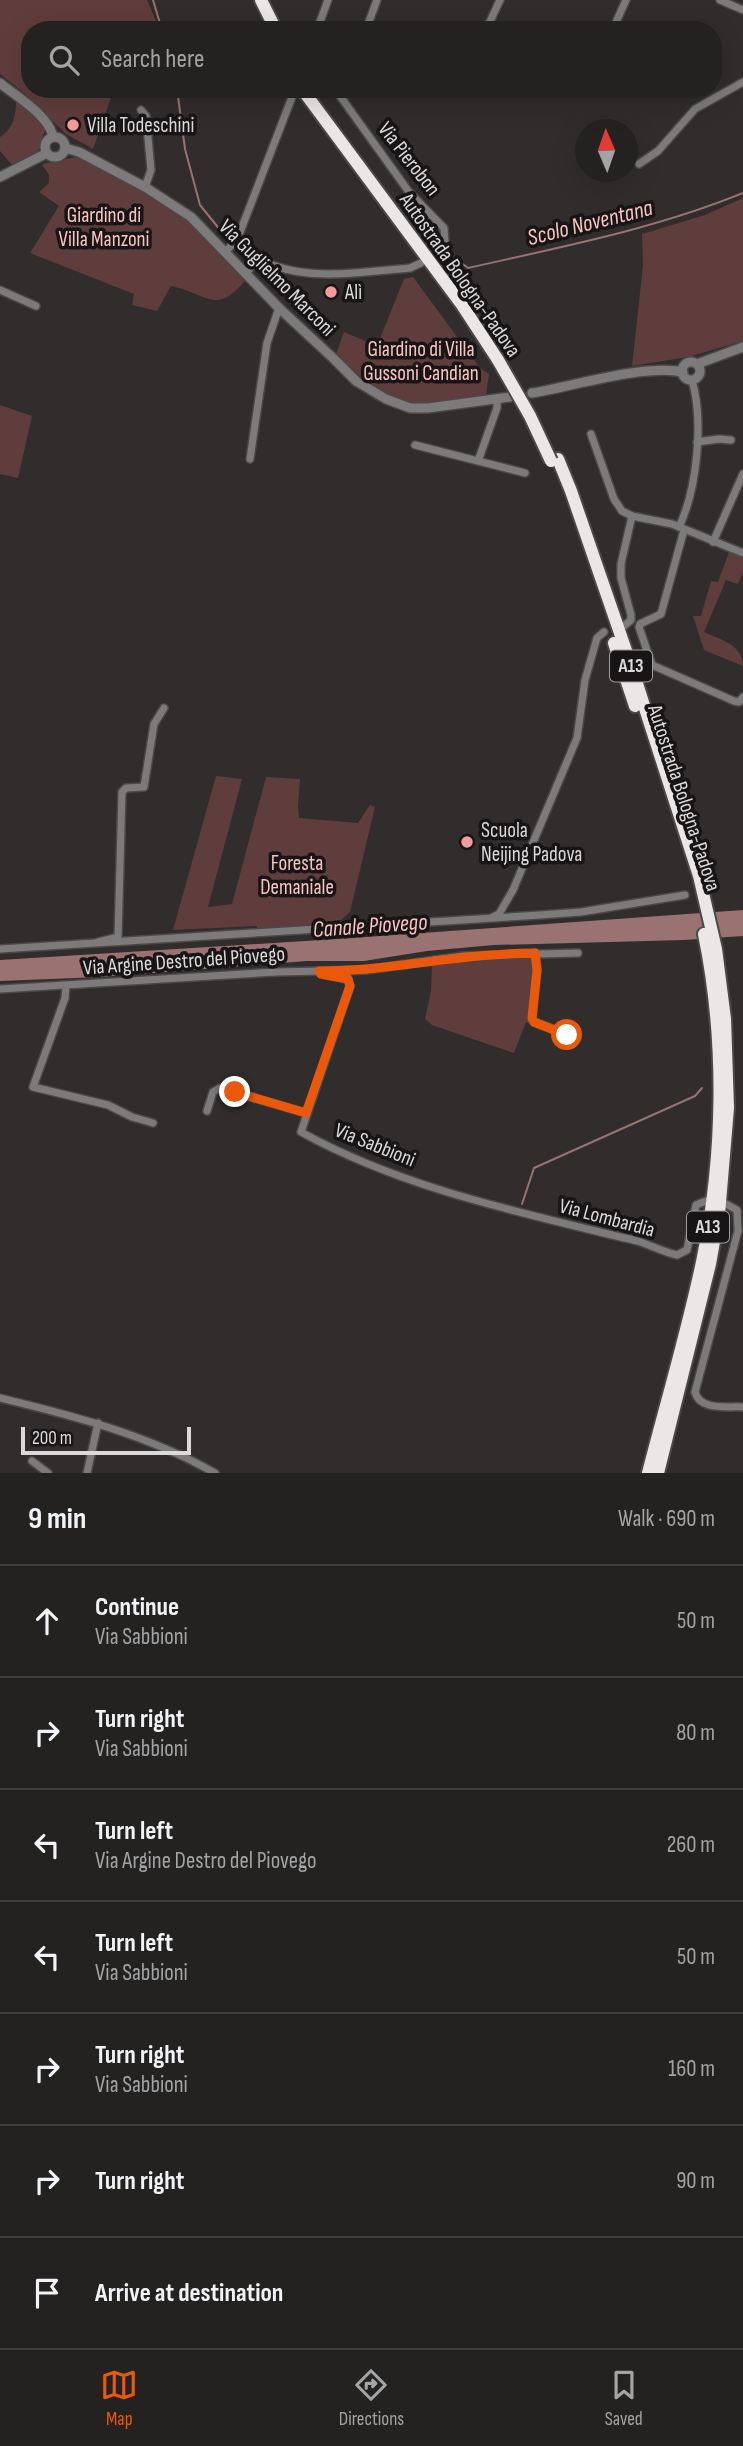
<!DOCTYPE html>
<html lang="en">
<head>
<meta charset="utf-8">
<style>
	body { margin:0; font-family:"Sofia Sans Condensed",sans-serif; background:#2c2a2a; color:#f1f3f6 }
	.compass { position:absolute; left:575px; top:119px; width:63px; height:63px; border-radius:50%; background:#242221; box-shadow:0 7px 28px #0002; rotate:358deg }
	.scale { position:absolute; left:21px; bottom:18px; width:170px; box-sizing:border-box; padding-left:7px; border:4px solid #dbd9d9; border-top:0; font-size:19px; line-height:24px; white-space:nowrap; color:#dbd9d9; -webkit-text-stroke:5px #171515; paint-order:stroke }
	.stop { position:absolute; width:21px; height:21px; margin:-16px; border:5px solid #ea580c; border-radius:50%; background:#fff }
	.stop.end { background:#ea580c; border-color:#fff; box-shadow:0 2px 7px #0008 }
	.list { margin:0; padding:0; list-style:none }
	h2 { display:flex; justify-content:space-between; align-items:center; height:91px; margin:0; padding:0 28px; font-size:30px }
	h2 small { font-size:23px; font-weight:400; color:#a3a4a5 }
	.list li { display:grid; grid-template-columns:46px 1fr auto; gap:21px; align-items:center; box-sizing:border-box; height:112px; padding:0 28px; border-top:2px solid #413f3f }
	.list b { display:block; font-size:26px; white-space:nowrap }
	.list p { margin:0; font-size:23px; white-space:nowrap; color:#a3a4a5 }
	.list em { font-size:23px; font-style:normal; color:#a3a4a5 }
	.icon { flex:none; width:38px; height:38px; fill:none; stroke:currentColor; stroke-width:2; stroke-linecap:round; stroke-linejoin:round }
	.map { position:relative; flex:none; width:743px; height:1473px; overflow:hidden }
	.search { position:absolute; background:#242221; box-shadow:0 7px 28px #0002; left:21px; right:21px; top:21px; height:77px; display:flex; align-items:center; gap:18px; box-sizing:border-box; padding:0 24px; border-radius:28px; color:#a3a4a5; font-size:26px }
	.sheet { height:875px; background:#242221 }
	nav { display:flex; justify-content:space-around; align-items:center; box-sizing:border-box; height:98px; border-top:2px solid #413f3f; background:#242221; font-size:19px; color:#a3a4a5 }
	nav a { display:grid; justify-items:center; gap:4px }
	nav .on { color:#ea580c }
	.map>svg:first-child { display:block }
</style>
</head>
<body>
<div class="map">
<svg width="743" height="1473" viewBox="0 0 743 1473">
	<rect width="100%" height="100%" fill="#302d2c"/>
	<g fill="#5f3d3c">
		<path d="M 0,0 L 147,0 L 160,30 L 30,30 L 30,89 L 114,89 L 93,149 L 66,134 L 23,92 L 0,74 Z"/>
		<path d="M 16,99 L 41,122 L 45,130 L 38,151 L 13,166 L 0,151 L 0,137 C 14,128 16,115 16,99 Z"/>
		<path d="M 77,157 L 109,172 L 185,217 L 246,280 C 215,316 209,294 171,286 L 157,311 L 132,305 L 134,294 L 30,253 L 59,206 L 39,192 L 49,183 L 49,175 L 42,164 Z"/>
		<path d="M 743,198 L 743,341 L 688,357 L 632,366 L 643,265 L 642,234 L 705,215 Z"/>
		<path d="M 413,277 L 480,368 L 489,374 L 486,395 C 472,399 458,400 444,402 C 389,409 373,389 336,354 L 344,332 L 377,346 L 404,279 Z"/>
		<path d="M 0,405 L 32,416 L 18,478 L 0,474 Z"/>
		<path d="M 729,552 L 743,558 L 743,572 L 738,584 L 726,580 L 704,632 C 720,640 743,644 743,666 L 704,650 L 693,616 L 701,616 L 711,581 L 718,582 Z"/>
		<path d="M 216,776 L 242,779 L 208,907 L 232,904 L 266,777 L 300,779 L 298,806 L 299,818 L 358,823 L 370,805 L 375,807 L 350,912 L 342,919 L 343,926 L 259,934 L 257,926 L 173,930 Z"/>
		<path d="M 529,956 L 533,960 L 534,966 L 529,1011 L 530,1024 L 526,1022 L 514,1053 L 432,1025 L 425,1019 L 431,991 L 432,963 Z"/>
	</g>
	<path fill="#997271" d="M 743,910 L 743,936 L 684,940 L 494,945 L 427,951 L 364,961 L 307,961 L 100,977 L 0,981 L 0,960 L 352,938 Z"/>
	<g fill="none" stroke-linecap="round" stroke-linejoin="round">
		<g stroke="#997271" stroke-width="2">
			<path d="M 153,0 L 162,30"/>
			<path d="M 177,89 L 185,149 L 200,205 L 229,241"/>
			<path d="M 446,251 L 468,268 C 561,247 655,229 743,193"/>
			<path d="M 522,1204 L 534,1168 L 695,1096 L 702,1088"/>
		</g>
		<g stroke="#4b4948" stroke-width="10">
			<g id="minor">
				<path d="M 720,0 L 743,10"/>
				<path d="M 613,29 L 626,0"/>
				<path d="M 317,30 L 328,0"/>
				<path d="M 366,30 L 377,0"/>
				<path d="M 486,30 L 500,0"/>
				<path d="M 335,89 L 409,192 L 444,228 L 445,242 L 440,251"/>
				<path d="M 141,110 L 146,116 L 151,170 L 145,187"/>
				<path d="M 639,164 L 658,151 L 695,109 L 743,82"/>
				<path d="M 236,243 C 243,248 250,255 258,259 C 306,283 360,272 410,268 L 421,263"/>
				<path d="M 225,252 L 237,240 L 294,92"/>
				<path d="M 246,274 L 257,259"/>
				<path d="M 0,290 L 36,306"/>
				<path d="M 591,434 L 614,499 L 622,511 L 632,516 L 672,524 L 743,553"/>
				<path d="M 697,442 L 719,439 L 731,440"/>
				<path d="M 415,445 L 525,473"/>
				<path d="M 250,459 L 267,343 L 279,308"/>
				<path d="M 478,461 L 497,408 L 497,399"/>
				<path d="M 679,527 C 697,489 704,422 692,380"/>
				<path d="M 684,530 L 661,614 L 640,624 L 639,627 L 652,665 L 734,701 L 739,702 L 743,697"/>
				<path d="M 713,542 L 743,474"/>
				<path d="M 624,626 L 631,620 L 631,615 L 621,578 L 621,564 L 632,516"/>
				<path d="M 493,917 L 499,914 L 513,890 L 577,738 L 585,680 L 597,638 L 604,632"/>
				<path d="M 98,942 L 118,937 L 122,792 L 126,788 L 144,787 L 154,724 L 164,708"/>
				<path d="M 0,949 L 540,915 L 581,912 L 685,895"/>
				<path d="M 535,953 L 537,969 L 532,1018 L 534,1022 L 567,1035"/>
				<path d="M 319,971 L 321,974 L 348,979 L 350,986 L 301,1132 C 404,1189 523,1213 637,1241 C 651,1245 663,1252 677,1255 L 687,1250 L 696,1205 L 706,1201"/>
				<path d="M 66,986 L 65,998 L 33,1087 L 108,1105 L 132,1117 L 153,1123"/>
				<path d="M 0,989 L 276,972 L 366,970 L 464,956 L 578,953"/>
				<path d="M 207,1111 L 213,1092 L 220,1088 L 306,1113"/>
				<path d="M 726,1204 L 737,1210 L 738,1231 L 695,1392 C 700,1411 727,1406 743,1407"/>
				<path d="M 0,1398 C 74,1416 148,1435 215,1473"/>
				<path d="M 32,1461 L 48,1473"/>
				<path d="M 87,1473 L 98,1423"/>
			</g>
		</g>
		<g stroke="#4b4948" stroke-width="12">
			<g id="tertiary">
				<path d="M 0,83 C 17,97 47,114 53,136"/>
				<circle cx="55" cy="147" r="10"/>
				<path d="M 65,148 L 79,152 L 145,187 L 191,217 L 279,308 L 333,358 L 356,381 L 386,399 L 410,408 L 428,408 L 510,397"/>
				<path d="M 0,177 L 47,153"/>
				<circle cx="691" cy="371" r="9"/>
				<path d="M 697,364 L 743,347"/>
				<path d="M 532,393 C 574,386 644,364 683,372"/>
			</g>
		</g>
		<g stroke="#4b4948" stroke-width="16">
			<g id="motorway">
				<path d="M 261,0 L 276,30"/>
				<path d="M 302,89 L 462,305 L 498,360"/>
				<path d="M 558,459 L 571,491 L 631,665 L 699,876 L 716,949 L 725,1019 L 728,1108 L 719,1214 L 710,1264 L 658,1473"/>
				<path d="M 614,643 L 635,706"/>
				<path d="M 648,1473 C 666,1403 687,1333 702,1262 C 724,1155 726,1041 704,934"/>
			</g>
		</g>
		<use href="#minor" stroke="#7c7a7a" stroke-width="7"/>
		<use href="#tertiary" stroke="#7c7a7a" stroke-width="9"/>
		<use href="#motorway" stroke="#eae7e6" stroke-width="12"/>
		<g stroke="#4b4948" stroke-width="16" stroke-linecap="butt">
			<path id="motorway-bridge" d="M 498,360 L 530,416 L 551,461"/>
		</g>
		<use href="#motorway-bridge" stroke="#eae7e6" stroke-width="12"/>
	</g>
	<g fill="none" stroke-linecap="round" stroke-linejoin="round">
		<path stroke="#ea580c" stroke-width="9" d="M 235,1092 L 306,1113 L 350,986 L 348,979 L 321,974 L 319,971 C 392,971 462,953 535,953 L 537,970 L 532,1018 L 534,1022 L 567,1035"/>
	</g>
	<g fill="#f59b99" stroke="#171515" stroke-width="2.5">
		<circle cx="73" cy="125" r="7"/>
		<circle cx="331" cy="292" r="7"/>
		<circle cx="467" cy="842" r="7"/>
	</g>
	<g text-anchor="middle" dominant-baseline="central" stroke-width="7" stroke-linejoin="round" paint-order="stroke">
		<g fill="#171515" stroke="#a09e9e" stroke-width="2">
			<rect x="610" y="650.5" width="42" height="31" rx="5"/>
			<rect x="687" y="1211.5" width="42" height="31" rx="5"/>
		</g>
		<g font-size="19" font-weight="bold" fill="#dbd9d9">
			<text x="631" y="666">A13</text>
			<text x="708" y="1227">A13</text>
		</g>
		<g font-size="21" fill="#dbd9d9" stroke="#171515" text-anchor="start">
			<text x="87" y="125">Villa Todeschini</text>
			<text x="345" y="292">Alì</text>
			<text x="481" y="830">Scuola<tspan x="481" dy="24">Neijing Padova</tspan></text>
		</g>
		<g font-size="21" fill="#dbd9d9" stroke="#171515">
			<text transform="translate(409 159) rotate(52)">Via Pierobon</text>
			<text transform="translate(460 275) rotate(55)">Autostrada Bologna-Padova</text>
			<text transform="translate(277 278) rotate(45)">Via Guglielmo Marconi</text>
			<text transform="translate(684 798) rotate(72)">Autostrada Bologna-Padova</text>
			<text transform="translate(184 961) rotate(-4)">Via Argine Destro del Piovego</text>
			<text transform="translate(375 1145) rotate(22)">Via Sabbioni</text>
			<text transform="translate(607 1218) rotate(15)">Via Lombardia</text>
		</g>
		<g font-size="21" fill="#fac3c1" stroke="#171515">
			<text x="104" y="215">Giardino di<tspan x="104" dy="24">Villa Manzoni</tspan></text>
			<text x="421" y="349">Giardino di Villa<tspan x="421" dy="24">Gussoni Candian</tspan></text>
			<text x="297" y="863">Foresta<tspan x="297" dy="24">Demaniale</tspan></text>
		</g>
		<g font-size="23" font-style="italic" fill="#fac3c1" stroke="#171515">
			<text transform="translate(590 223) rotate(-14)">Scolo Noventana</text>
			<text transform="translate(370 926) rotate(-4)">Canale Piovego</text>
		</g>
	</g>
</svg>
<svg class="compass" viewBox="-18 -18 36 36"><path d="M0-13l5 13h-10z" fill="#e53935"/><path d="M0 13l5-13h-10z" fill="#a3a4a5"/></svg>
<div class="scale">200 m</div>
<div class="stop" style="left:567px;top:1035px"></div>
<div class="stop end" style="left:235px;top:1092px"></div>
<div class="search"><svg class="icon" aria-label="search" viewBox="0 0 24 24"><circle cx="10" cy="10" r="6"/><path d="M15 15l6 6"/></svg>Search here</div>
</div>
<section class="sheet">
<h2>9 min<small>Walk · 690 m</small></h2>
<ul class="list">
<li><svg class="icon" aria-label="ahead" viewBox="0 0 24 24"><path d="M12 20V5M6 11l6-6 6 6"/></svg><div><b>Continue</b><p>Via Sabbioni</p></div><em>50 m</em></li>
<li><svg class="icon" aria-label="right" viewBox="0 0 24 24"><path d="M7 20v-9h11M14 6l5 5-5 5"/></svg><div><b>Turn right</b><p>Via Sabbioni</p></div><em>80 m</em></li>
<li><svg class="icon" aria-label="left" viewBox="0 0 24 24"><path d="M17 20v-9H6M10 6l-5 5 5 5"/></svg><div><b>Turn left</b><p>Via Argine Destro del Piovego</p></div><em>260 m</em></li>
<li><svg class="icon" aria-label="left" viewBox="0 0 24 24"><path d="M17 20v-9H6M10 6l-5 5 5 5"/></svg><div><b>Turn left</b><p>Via Sabbioni</p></div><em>50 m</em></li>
<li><svg class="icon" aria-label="right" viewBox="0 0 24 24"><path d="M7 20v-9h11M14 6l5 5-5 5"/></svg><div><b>Turn right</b><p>Via Sabbioni</p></div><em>160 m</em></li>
<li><svg class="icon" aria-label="right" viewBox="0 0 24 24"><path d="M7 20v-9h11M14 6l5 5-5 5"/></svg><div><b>Turn right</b></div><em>90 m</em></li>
<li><svg class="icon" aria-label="arrive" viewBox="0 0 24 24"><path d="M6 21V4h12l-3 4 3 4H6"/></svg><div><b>Arrive at destination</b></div></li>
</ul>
</section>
<nav>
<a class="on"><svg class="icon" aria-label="map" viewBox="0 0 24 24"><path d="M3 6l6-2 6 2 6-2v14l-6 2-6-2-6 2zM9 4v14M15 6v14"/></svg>Map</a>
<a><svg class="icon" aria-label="directions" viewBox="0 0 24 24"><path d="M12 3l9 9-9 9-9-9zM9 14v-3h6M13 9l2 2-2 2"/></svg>Directions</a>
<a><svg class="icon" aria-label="saved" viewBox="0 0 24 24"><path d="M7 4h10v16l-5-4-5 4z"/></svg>Saved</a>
</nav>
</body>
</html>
